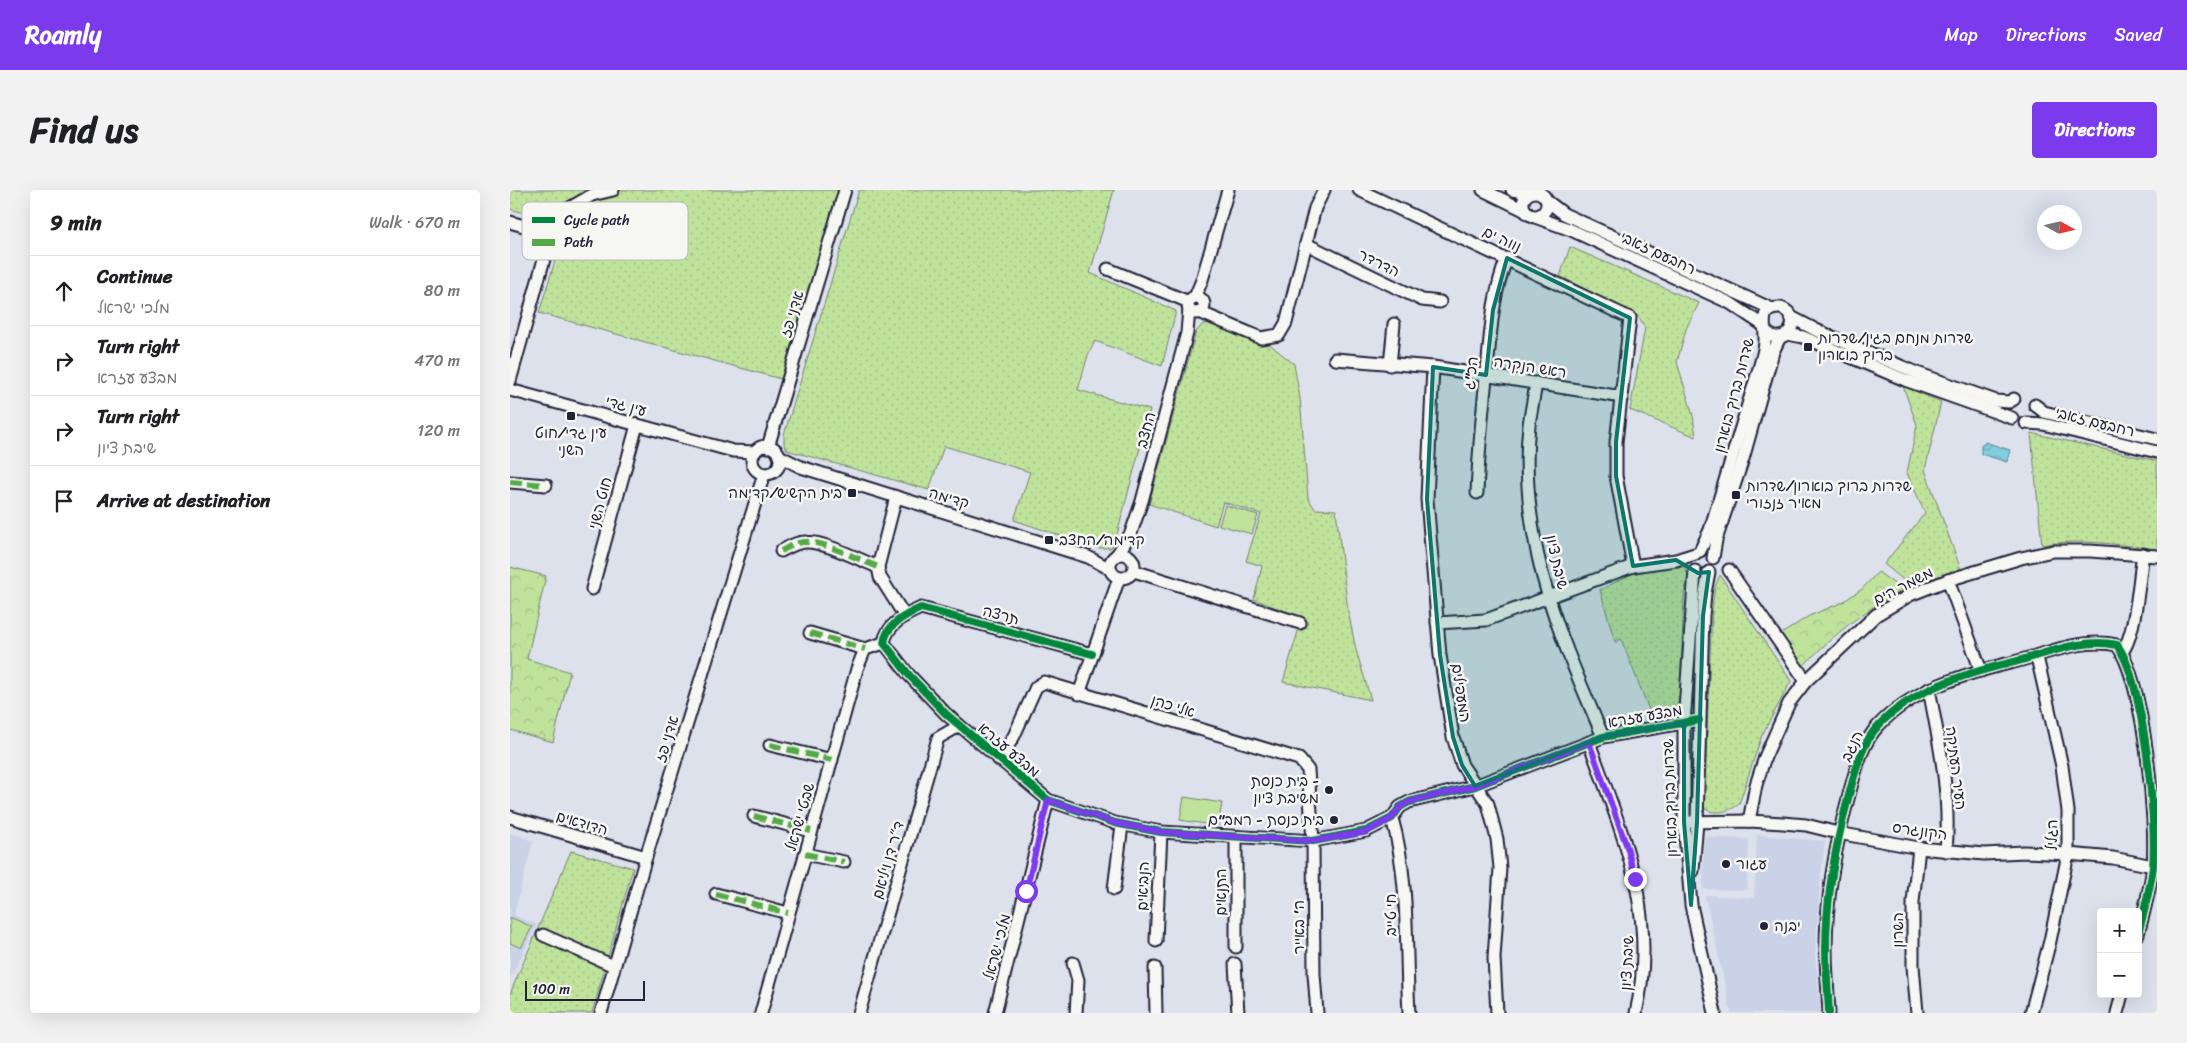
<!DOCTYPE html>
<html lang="en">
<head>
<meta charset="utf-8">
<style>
	body { margin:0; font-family:Sriracha,"Playpen Sans Hebrew",sans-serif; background:#f2f2f2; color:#202124 }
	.controls { position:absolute; right:15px; bottom:15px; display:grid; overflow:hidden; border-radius:5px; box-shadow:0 5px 20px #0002 }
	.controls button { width:45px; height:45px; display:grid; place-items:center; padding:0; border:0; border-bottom:1px solid #e0e0e0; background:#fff; color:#202124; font:25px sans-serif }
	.compass { position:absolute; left:1527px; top:15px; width:45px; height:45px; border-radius:50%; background:#fff; box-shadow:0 5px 20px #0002; rotate:98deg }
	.scale { position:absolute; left:15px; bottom:12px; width:120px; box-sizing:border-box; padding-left:5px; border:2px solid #22223b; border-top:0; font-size:14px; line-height:18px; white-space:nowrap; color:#22223b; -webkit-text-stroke:4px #f6f6f2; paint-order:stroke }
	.stop { position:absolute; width:15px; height:15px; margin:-11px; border:4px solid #7c3aed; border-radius:50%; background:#fff }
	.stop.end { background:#7c3aed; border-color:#fff; box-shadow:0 1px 5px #0008 }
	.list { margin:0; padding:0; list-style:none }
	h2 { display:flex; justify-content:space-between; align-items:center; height:65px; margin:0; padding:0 20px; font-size:21px }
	h2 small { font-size:16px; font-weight:400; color:#757577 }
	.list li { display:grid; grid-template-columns:32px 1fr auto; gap:15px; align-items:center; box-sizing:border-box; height:70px; padding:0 20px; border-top:1px solid #e0e0e0 }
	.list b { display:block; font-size:19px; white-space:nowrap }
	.list p { margin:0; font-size:16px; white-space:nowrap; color:#757577 }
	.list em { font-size:16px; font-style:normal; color:#757577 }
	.icon { flex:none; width:28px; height:28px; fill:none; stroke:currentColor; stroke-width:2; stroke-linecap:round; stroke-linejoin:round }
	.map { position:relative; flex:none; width:1647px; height:823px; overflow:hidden; border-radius:5px }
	header { display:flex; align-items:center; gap:30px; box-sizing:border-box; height:70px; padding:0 25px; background:#7c3aed; color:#fff }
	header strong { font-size:24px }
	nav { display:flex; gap:28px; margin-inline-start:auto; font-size:18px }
	.intro { display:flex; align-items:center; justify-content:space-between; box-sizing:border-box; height:120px; padding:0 30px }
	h1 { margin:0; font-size:35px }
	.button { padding:12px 22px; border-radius:5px; background:#7c3aed; color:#fff; font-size:18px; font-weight:700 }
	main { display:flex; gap:30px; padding:0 30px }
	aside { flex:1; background:#fff; border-radius:5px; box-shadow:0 5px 20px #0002 }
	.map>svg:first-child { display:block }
</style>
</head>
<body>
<header>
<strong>Roamly</strong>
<nav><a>Map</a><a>Directions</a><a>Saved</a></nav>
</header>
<div class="intro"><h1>Find us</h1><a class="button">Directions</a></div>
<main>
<aside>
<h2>9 min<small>Walk · 670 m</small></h2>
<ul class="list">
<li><svg class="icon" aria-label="ahead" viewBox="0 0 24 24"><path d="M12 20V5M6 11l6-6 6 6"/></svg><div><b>Continue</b><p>מלכי ישראל</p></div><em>80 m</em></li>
<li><svg class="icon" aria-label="right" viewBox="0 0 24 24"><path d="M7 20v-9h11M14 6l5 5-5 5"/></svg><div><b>Turn right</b><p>מבצע עזרא</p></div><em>470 m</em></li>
<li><svg class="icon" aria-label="right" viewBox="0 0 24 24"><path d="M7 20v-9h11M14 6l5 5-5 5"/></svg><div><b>Turn right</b><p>שיבת ציון</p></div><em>120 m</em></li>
<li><svg class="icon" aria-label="arrive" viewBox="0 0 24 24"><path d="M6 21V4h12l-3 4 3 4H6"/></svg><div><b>Arrive at destination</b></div></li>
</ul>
</aside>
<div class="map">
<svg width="1647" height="823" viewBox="0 0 1647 823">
	<defs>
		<pattern id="grass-dots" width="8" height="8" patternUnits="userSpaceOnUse" patternTransform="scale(1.25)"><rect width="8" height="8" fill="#c0e39c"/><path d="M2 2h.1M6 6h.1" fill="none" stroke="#a5c287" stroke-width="1.8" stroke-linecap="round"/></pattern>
		<pattern id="forest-crowns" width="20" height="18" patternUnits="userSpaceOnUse" patternTransform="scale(1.25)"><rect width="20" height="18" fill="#c0e39c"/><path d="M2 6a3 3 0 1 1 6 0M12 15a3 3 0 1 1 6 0" fill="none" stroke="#a5c287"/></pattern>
		<pattern id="water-waves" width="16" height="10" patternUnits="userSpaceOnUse" patternTransform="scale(1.25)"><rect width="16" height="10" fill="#80cede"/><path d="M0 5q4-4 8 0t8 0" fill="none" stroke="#6eb1bf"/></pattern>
	</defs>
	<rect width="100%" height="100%" fill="#dce1ec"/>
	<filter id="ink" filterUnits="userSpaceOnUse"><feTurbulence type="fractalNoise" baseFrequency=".02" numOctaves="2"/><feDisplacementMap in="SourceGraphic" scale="10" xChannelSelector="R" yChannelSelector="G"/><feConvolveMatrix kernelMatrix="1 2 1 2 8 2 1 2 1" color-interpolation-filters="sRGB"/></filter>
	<g filter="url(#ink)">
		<g fill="#cad2e8">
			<path d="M 0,643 L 23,651 L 4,725 L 27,735 L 0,788 Z"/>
			<path d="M 1247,645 L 1315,651 L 1311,683 L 1305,763 L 1311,823 L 1221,823 L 1195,705 L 1244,708 Z"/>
			<path d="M 1194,647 L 1239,649 L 1237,700 L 1193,699 Z"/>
		</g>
		<g fill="url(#grass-dots)" stroke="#71826c">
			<path d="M 0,0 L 328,0 L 271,189 L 29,123 L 51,51 C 47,29 19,25 0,19 Z"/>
			<path d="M 349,0 L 604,0 L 580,83 L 666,121 L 652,176 L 585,151 L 578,165 L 568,200 L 640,220 L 606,348 L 601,358 L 587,358 L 504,330 L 520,282 L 434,256 L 419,300 L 277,260 L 274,254 L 274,245 Z"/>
			<path d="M 1060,57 L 1189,113 L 1176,139 L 1167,172 L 1183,226 L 1186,247 L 1120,220 L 1135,138 L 1129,127 L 1050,86 Z"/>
			<path d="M 701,133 L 752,148 L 784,174 L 790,208 L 798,308 L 805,319 L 826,320 L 838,421 L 846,460 L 861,510 L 773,492 L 792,428 L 744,409 L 752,376 L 736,371 L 751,324 L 713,312 L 706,336 L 639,314 L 686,142 L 693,134 Z"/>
			<path d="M 1393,196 L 1431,212 L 1415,280 L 1451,380 L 1420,389 L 1402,397 L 1374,374 L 1415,323 L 1397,283 L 1407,235 Z"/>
			<path d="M 1521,243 L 1647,271 L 1647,359 C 1608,355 1571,348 1532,355 Z"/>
			<path d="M 1155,376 L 1174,377 L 1178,385 L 1174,407 L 1170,502 C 1168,522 1159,521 1142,527 L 1111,449 L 1105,452 L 1090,400 L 1119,385 Z"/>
			<path d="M 1210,385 L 1281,491 L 1252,545 L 1229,614 C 1221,621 1204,626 1194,618 L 1194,613 L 1202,418 L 1205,397 Z"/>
			<path d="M 61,661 L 123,678 L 82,823 L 0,823 L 0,804 Z"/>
		</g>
		<g fill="url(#forest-crowns)" stroke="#71826c">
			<path d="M 0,377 L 36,386 L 17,469 L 60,482 L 43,552 L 0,540 Z"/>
			<path d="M 1368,382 L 1393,400 C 1352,421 1326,443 1293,476 L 1290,476 L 1270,445 L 1299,426 L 1331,413 L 1352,399 Z"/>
		</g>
		<g fill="#c0e39c" stroke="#71826c">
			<path d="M 715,315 L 748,325 L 742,344 L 709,335 Z"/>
			<path d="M 674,607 L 712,613 L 708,636 L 670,630 Z"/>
			<path d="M 0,727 L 22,737 L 11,758 L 0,753 Z"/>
		</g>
		<path fill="url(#water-waves)" stroke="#5a899d" d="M 1475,252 L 1500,260 L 1497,272 L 1471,264 L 1471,254 L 1474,255 Z"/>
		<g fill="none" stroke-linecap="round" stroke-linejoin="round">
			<g stroke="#22223b" stroke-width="15">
				<g id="minor">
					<path d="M 849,0 L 1120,128 L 1106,252 L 1106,286 L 1123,376"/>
					<path d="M 973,0 L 1016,21"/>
					<path d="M 1002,0 L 1020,3"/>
					<circle cx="1025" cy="14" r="12"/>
					<path d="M 1037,11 L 1054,24 L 1262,119"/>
					<path d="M 1025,27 L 1061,40 L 1220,113 L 1253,135"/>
					<path d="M 0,32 L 41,44"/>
					<path d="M 796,54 L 912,110 L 930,112"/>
					<path d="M 598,79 L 679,112"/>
					<path d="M 685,107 L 692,90 L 718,0"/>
					<circle cx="686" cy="115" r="8"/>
					<path d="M 689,122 L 751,148 L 769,145 L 776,133 L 805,18 L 814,0"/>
					<path d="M 1281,127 L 1306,140 L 1407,183 L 1486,211 L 1499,212 L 1504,209"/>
					<path d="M 1277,144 L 1293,147 L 1395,190 L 1502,228"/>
					<path d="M 825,169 L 923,177 L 1112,207"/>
					<path d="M 880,175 L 884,134"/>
					<path d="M 923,177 L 917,309 L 930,465 L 943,547 L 952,575 L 978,614 L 987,649 L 990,678 L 984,768 L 987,823"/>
					<path d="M 0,191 L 41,44 L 58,19 L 82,5 L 103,0"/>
					<path d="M 1026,193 C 1024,207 1021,221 1019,235 C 1013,290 1022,352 1038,405 C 1052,453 1074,501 1093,547"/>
					<path d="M 0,200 L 223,261 L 245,262"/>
					<path d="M 1525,215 L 1534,222 L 1542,224 L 1647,249"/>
					<path d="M 1516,233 L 1533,234 L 1647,262"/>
					<circle cx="256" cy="270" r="14"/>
					<path d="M 258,257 L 335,0"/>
					<path d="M 269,266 L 291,277 L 578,367 L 600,379"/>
					<path d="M 0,292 L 36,295"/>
					<path d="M 967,303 C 969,258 973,214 978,170 C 981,135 984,100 997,68"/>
					<path d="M 386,307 L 368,377 L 370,387 L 394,425"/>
					<path d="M 271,361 C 279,357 288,351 297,352 C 315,352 350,370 368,377"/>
					<path d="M 1190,361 L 1200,340 L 1250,175 C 1252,167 1255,159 1255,151 C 1256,137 1247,117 1271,118 C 1297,128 1273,162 1255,140"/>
					<circle cx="612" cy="376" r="12"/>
					<path d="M 607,365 L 621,343 L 632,311 L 677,143 L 679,119"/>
					<path d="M 1203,368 L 1206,350 L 1233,269 L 1263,162 L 1270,147"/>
					<path d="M 1219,380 L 1296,491"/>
					<path d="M 624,381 L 790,433"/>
					<path d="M 1185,381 L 1174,533 L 1174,632 L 1181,715 L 1205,823"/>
					<path d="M 1438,390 L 1471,481"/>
					<path d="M 82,399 L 127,235"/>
					<path d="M 927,433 L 976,430 L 1123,376 L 1166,370 L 1185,364"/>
					<path d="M 300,443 L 355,459"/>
					<path d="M 1612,462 C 1626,444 1629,388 1633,364"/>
					<path d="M 582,464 L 411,418 C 395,425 376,435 374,453 L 399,485 L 436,524 L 538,610 L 605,633 L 651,642 L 803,651 L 856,641 L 882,628 L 890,617 L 899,612 L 965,596 L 1093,547 L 1189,530"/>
					<path d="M 1419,499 C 1429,552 1441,606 1436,661"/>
					<path d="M 569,504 L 609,388"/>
					<path d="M 1079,552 C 1112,644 1149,723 1126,823"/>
					<path d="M 260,555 L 322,570"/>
					<path d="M 489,570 L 504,546 L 526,497 L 534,492 L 789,569 L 798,580 L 803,651 L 804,784 L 807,823"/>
					<path d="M 244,626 L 301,641"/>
					<path d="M 0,627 L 136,667"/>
					<path d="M 882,628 C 900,692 895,757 899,823"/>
					<path d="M 1239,631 L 1246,595 L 1255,567 L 1279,513 L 1296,491 L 1366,425 L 1400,405 L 1438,390 L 1511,368 L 1543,361 L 1580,361 L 1647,366"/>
					<path d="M 1174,632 L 1239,631 L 1273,633 L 1296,635 L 1328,643 L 1409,658 L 1474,664 L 1514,662 L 1558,664 L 1603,668 L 1643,676"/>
					<path d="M 295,664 L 334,672"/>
					<path d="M 1183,681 L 1187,632 L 1193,426 L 1195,403 L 1199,382"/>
					<path d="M 604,699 L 612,635"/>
					<path d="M 206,704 L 278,723"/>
					<path d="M 33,745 L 104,776"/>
					<path d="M 646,751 L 651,642"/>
					<path d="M 726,757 L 726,647"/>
					<path d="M 563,773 L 568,790 L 566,823"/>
					<path d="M 725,774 L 728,823"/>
					<path d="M 645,778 L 646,823"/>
					<path d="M 91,823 L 136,667 L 254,284"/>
					<path d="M 251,823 L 347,479 L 355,459 L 374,453"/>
					<path d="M 349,823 L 428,548 L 449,536"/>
					<path d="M 485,823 L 538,610"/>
					<path d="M 1319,823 C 1318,802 1316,780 1316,759 C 1316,706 1326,652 1340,601 C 1346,579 1352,553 1368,536 C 1401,500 1454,484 1500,473 C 1534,465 1572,447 1607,455 C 1634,491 1647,631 1643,677 C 1640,699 1634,722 1628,744"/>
					<path d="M 1407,823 L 1403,776 L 1403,712 L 1409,658"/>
					<path d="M 1521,823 L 1540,751 L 1558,664 L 1558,621 L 1552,576 L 1527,467"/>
					<path d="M 1607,823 L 1612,804"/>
				</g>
			</g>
			<use href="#minor" stroke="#f6f6f2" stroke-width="11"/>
			<g stroke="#53aa46" stroke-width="6" stroke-dasharray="12 6" stroke-linecap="butt">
				<path d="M 0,292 L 36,295"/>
				<path d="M 271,361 C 279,357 288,351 297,352 C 315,352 350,370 368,377"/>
				<path d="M 300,443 L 355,459"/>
				<path d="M 260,555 L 322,570"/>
				<path d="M 244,626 L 301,641"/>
				<path d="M 295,664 L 334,672"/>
				<path d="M 206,704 L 278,723"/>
			</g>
			<g stroke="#f6f6f2" stroke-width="11">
				<g id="cycleway">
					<path d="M 582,464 L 411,418 C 395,425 376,435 374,453 L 399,485 L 436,524 L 538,610 L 605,633 L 651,642 L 803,651 L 856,641 L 882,628 L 890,617 L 899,612 L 965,596 L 1093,547 L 1189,530"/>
					<path d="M 1319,823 C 1318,802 1316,780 1316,759 C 1316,706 1326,652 1340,601 C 1346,579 1352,553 1368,536 C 1401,500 1454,484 1500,473 C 1534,465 1572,447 1607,455 C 1634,491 1647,631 1643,677 C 1640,699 1634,722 1628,744"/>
				</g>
			</g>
			<use href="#cycleway" stroke="#00873e" stroke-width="8"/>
		</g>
	</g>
	<g fill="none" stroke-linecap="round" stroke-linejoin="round" filter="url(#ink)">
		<path stroke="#7c3aed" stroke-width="6" d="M 516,701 L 538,610 L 605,633 L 651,642 L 803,651 L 856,642 L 882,628 L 890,617 L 899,612 L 965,596 L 1079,552 L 1118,660 L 1125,689"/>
	</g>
	<path fill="#0f766e" fill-opacity="0.2" stroke="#0f766e" stroke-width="4" stroke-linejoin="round" d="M 997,68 L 1120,128 L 1106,252 L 1106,286 L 1123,376 L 1166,370 L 1188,383 L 1199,382 L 1193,426 L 1187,632 L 1181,715 L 1174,632 L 1174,533 L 1093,547 L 965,596 L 952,575 L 943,547 L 930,465 L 917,309 L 923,177 L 976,185 L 983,120 Z"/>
	<g fill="#22223b" stroke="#f6f6f2" stroke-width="2">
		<rect x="1293" y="152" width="10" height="10" rx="2.5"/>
		<rect x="56" y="221" width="10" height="10" rx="2.5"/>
		<rect x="337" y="298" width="10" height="10" rx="2.5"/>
		<rect x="1221" y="300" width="10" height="10" rx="2.5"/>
		<rect x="534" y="345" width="10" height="10" rx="2.5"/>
		<circle cx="819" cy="600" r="5"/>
		<circle cx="824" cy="630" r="5"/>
		<circle cx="1216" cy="674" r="5"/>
		<circle cx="1254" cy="736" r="5"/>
	</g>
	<g text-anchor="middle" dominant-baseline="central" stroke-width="5" stroke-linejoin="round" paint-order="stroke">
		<g font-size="15" fill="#22223b" stroke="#f6f6f2">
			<text transform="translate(992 49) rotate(25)">נווה ים</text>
			<text transform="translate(1148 63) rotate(25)">רחבעם זאבי</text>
			<text transform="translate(869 73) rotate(26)">הדרדר</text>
			<text transform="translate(282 124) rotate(-73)">אדני פז</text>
			<text transform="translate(1020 177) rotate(9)">ראש הנקרה</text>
			<text transform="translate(961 183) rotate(-83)">הכ"ג</text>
			<text transform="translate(1224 205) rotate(-75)">שדרות ברוך בוארון</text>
			<text transform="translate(116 216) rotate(15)">עין גדי</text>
			<text transform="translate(1585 232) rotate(14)">רחבעם זאבי</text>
			<text transform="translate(636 240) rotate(-75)">החצב</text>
			<text transform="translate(439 308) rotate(17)">קדימה</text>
			<text transform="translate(90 313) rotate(-75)">חוט השני</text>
			<text transform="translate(1047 372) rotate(77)">שיבת ציון</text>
			<text transform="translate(1393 396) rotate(-27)">משמר הים</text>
			<text transform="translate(491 425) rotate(15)">תרצה</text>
			<text transform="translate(951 503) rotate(81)">המעפילים</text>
			<text transform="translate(663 516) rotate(17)">אלי כהן</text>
			<text transform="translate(1135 526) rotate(-10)">מבצע עזרא</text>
			<text transform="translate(157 549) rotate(-73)">אדני פז</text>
			<text transform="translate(1342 556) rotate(-65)">הנגב</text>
			<text transform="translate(499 560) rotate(40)">מבצע עזרא</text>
			<text transform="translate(1446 578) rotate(83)">העיר העתיקה</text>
			<text transform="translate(1160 608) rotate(-92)">שדרות ברוך בוארון</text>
			<text transform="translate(290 627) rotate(-74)">שבטי ישראל</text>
			<text transform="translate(72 633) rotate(16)">הדודאים</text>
			<text transform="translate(1410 641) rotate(8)">הקונגרס</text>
			<text transform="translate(1542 645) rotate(-89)">הגליל</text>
			<text transform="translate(378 670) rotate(-74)">ד״ר דן ויליאם</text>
			<text transform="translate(633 696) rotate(-88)">הנביאים</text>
			<text transform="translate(711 702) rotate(-90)">התנאים</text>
			<text transform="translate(881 725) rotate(-90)">חי טייב</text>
			<text transform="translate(789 737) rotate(-90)">ה' באייר</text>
			<text transform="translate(1388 740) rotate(-90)">השרון</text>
			<text transform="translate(487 757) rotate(-75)">מלכי ישראל</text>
			<text transform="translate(1117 773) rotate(-87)">שיבת ציון</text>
		</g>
		<g font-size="15" fill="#22223b" stroke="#f6f6f2" text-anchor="start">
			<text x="1308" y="148">שדרות מנחם בגין/שדרות<tspan x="1308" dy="17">ברוך בוארון</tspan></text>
			<text x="61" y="243" text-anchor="middle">עין גדי/חוט<tspan x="61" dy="17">השני</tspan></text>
			<text x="1236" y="296">שדרות ברוך בוארון/שדרות<tspan x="1236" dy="17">מאיר זנזורי</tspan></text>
			<text x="332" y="303" text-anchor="end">בית הקשיש/קדימה</text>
			<text x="549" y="350">קדימה/החצב</text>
			<text x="809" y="591" text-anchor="end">בית כנסת -<tspan x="809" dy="17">משיבת ציון</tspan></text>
			<text x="814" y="630" text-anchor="end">בית כנסת - רמב"ם</text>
			<text x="1226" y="674">עגור</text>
			<text x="1264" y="736">יבנה</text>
		</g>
	</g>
	<rect x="12" y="12" width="166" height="58" rx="8" fill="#f6f6f2" stroke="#b6b6bb" stroke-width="1"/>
	<rect x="22" y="27" width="23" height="6" fill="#00873e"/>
	<rect x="22" y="49" width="23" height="7" fill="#53aa46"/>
	<g font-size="14" fill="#22223b">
		<text x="54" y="35">Cycle path</text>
		<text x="54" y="57">Path</text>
	</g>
</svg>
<div class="controls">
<button>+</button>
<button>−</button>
</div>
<svg class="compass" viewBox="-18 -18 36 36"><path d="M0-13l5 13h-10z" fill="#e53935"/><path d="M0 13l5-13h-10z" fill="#757577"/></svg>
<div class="scale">100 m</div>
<div class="stop" style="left:516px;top:701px"></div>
<div class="stop end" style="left:1125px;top:689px"></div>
</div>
</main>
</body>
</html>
